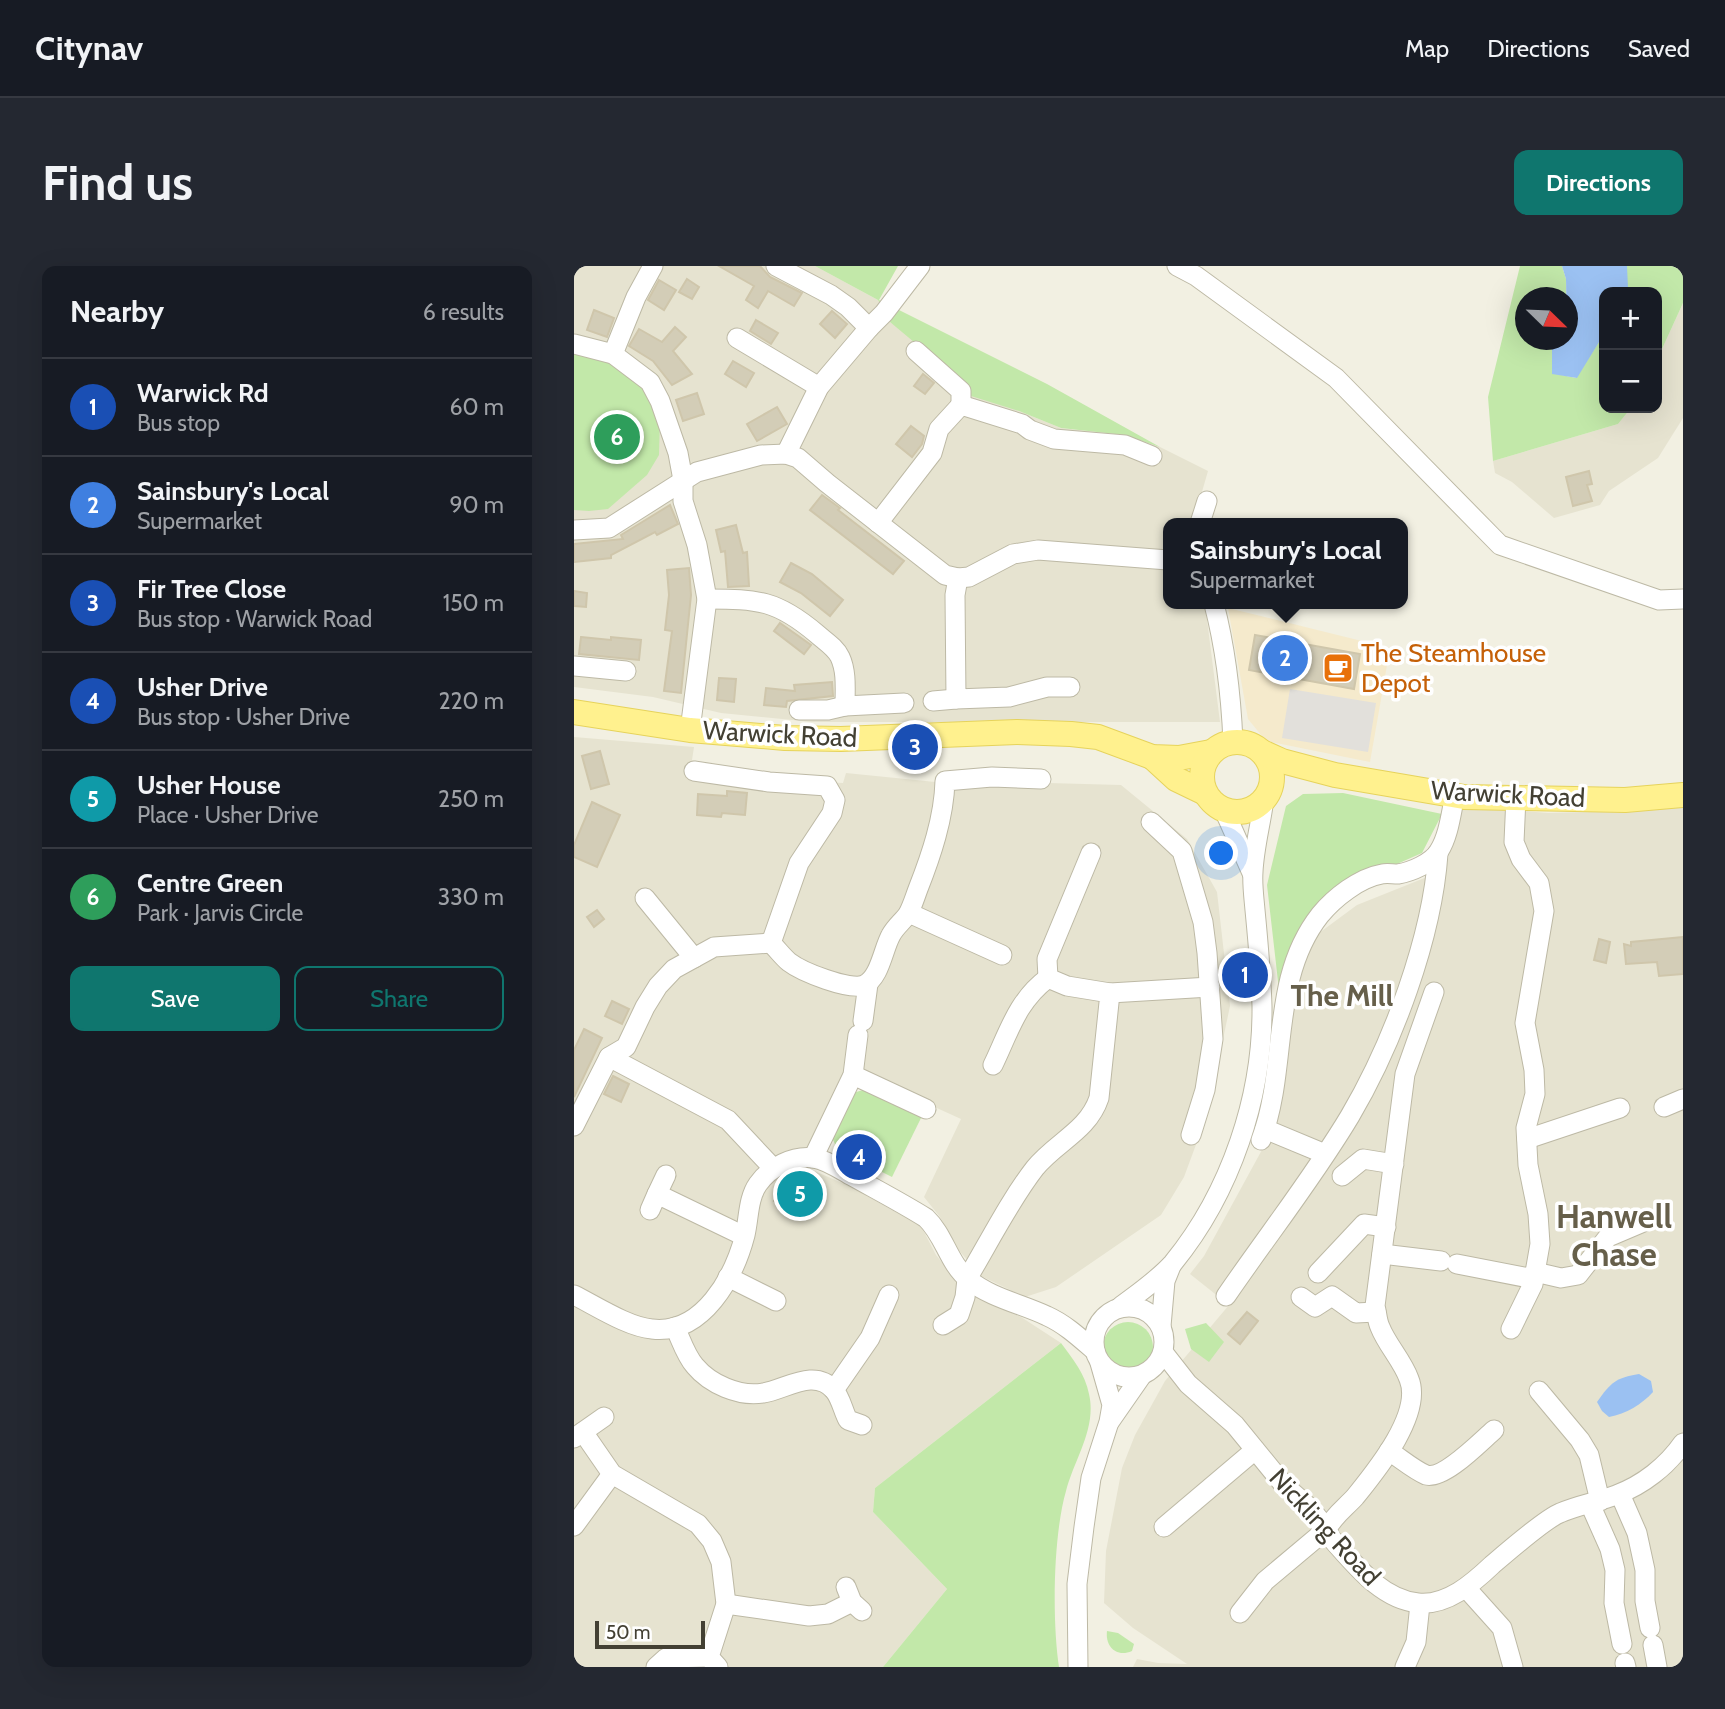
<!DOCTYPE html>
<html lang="en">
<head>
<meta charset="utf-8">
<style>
	body { margin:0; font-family:Cabin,sans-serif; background:#242831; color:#f1f3f6 }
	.controls { position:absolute; right:21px; top:21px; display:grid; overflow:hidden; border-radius:14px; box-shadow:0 7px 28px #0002 }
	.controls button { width:63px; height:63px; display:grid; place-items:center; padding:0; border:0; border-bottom:2px solid #363941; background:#171b24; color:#f1f3f6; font:35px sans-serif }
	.compass { position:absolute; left:941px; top:21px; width:63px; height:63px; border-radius:50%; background:#171b24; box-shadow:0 7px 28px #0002; rotate:113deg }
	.scale { position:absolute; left:21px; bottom:18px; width:110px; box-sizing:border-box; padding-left:7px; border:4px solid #434033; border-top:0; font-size:19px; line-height:24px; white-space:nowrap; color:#434033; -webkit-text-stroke:5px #fff; paint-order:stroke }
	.you { position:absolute; left:648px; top:588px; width:24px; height:24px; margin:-18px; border:5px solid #fff; border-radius:50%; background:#1a73e8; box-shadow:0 0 0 10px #1a73e833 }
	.badge { display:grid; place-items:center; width:46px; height:46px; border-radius:50%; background:#0f766e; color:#fff; font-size:23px; font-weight:700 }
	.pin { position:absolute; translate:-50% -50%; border:4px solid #fff; box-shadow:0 2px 7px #0006 }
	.popup { position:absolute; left:589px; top:252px; width:245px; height:91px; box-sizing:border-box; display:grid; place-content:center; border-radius:14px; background:#171b24; filter:drop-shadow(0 2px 5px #0005); font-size:23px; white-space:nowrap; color:#9ea1a6 }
	.popup b { font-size:26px; color:#f1f3f6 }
	.popup::after { content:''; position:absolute; left:50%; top:100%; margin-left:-14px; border:14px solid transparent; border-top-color:#171b24 }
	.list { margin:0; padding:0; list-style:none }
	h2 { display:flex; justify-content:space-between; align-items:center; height:91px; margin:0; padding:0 28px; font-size:30px }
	h2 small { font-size:23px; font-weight:400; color:#9ea1a6 }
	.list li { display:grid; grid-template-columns:46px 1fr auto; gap:21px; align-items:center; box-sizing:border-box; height:98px; padding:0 28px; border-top:2px solid #363941 }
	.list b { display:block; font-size:26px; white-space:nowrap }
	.list p { margin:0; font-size:23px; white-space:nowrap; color:#9ea1a6 }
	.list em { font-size:23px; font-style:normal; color:#9ea1a6 }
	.actions { display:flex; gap:14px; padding:21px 28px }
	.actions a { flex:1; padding:16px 0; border:2px solid #0f766e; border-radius:14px; text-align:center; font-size:24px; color:#0f766e }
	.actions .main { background:#0f766e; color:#fff }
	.map { position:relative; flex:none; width:1109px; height:1401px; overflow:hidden; border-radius:14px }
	header { display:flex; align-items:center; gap:42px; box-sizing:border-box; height:98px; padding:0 35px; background:#171b24; border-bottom:2px solid #363941 }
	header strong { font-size:33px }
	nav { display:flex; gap:38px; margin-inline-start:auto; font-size:24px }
	.intro { display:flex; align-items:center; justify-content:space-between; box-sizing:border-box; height:168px; padding:0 42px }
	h1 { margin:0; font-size:49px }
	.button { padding:18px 32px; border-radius:14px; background:#0f766e; color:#fff; font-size:24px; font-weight:700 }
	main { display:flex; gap:42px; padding:0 42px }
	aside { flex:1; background:#171b24; border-radius:14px; box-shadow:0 7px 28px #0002 }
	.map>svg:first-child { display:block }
</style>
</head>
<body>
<header>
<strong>Citynav</strong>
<nav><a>Map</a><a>Directions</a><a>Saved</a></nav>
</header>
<div class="intro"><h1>Find us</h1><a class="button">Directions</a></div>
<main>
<aside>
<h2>Nearby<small>6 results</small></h2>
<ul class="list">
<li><span class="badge" style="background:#1a4fb4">1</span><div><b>Warwick Rd</b><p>Bus stop</p></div><em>60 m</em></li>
<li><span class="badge" style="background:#3f7fe0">2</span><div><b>Sainsbury's Local</b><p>Supermarket</p></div><em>90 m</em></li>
<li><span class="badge" style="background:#1a4fb4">3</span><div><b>Fir Tree Close</b><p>Bus stop · Warwick Road</p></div><em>150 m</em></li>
<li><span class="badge" style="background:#1a4fb4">4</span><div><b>Usher Drive</b><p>Bus stop · Usher Drive</p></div><em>220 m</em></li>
<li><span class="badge" style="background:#0f9aa8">5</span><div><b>Usher House</b><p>Place · Usher Drive</p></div><em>250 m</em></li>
<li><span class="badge" style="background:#2e9e5b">6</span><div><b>Centre Green</b><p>Park · Jarvis Circle</p></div><em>330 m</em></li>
</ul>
<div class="actions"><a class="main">Save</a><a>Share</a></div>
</aside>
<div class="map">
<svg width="1109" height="1401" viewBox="0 0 1109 1401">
	<rect width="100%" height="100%" fill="#f2f0e2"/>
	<g fill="#e6e3d0">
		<path d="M 0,0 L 241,0 L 304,34 L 316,56 L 445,145 L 487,162 L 550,169 L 586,181 L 634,205 L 619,257 L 594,257 L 594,338 L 631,338 L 646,456 L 238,456 L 147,447 L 79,431 L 0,421 Z"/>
		<path d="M 1109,37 L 1109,152 L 1084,192 L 1035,225 L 1026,239 L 980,252 L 938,216 L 921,207 L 919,195 L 1044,158 L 1057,142 L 1083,142 L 1083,94 Z"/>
		<path d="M 0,471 L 120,481 L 118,494 L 201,513 L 269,517 L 272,507 L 391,519 L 474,517 L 547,519 L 613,573 L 643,626 L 656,740 L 633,849 L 610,911 L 587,949 L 482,1021 L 451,1031 L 407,1010 L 382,981 L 366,951 L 350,931 L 387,853 L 275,802 L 231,901 L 273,919 L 347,960 L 362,989 L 393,1027 L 447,1051 L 487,1077 L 301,1222 L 299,1246 L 373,1323 L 309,1401 L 0,1401 Z"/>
		<path d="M 885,540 L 974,547 L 1057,545 L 1109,540 L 1109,1401 L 559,1401 L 563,1393 L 584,1397 L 613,1398 L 559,1362 L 530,1337 L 532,1285 L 548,1202 L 561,1169 L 591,1115 L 655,1039 L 616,1008 L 630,990 L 695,871 L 713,805 L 720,726 L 741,670 L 783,639 L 863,607 L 873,598 Z"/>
	</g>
	<path fill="#f5eacc" d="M 654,342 L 816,382 L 796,496 L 692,475 L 674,453 Z"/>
	<g fill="#c2e8a9">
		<path d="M 241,0 L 324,0 L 305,34 L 473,118 L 586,181 L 550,169 L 487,162 L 445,145 L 397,130 L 395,122 L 316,56 L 304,34 Z"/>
		<path d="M 946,0 L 988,0 L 992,13 L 992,31 L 951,32 L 951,74 L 978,74 L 978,107 L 1002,112 L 1030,68 L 1030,142 L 1057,142 L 1044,158 L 919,195 L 914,131 Z"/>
		<path d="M 1053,0 L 1109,0 L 1109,37 L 1083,94 L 1083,26 L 1052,26 Z"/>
		<path d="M 0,86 L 37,92 L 67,111 L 86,153 L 85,189 L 73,209 L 34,243 L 15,245 L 0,244 Z"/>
		<path d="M 769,527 L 868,548 L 848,587 L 766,623 L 705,724 L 693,619 L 712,540 L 729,528 Z"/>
		<path d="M 292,823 L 348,850 L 318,911 L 264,884 L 257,870 L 279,827 Z"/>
		<circle cx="554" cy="1081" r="25"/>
		<path d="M 632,1057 L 650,1076 L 635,1096 L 617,1083 L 611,1063 Z"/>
		<path d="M 487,1077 C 499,1093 511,1108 515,1128 C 523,1162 500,1194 492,1225 C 479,1270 478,1355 485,1401 L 309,1401 L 373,1323 L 299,1246 L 301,1222 Z"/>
		<path d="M 533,1365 L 544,1367 L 560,1378 L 558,1385 C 542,1392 531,1380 533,1365 Z"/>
	</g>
	<path fill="#e2e0db" d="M 716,423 L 802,437 L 794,486 L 708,472 Z"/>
	<g fill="#9bc1f2">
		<path d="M 988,0 L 1053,0 L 1054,22 L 1052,26 L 1030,26 L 1030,68 L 1003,112 L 978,108 L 978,74 L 993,74 L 992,13 Z"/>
		<path d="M 1065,1108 L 1077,1115 L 1079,1126 C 1068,1138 1052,1148 1035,1151 L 1028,1145 L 1023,1136 C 1037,1116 1042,1112 1065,1108 Z"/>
	</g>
	<g fill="#d3cdb7" stroke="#cfc6ab" stroke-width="2">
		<path d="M 145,0 L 186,0 L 196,11 L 228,27 L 220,40 L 194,25 L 184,42 L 172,34 L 180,20 Z"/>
		<path d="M 113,13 L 125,21 L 118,33 L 105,26 Z"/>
		<path d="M 85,14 L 102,24 L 90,44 L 74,34 Z"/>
		<path d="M 20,44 L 40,52 L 33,71 L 13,64 Z"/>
		<path d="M 258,45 L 273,58 L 261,72 L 246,58 Z"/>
		<path d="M 182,54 L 204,67 L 197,78 L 176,65 Z"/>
		<path d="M 101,61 L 112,71 L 99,85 L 118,108 L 98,119 L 79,95 L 55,80 L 65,63 L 88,76 Z"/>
		<path d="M 159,95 L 180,107 L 172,121 L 151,108 Z"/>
		<path d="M 349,108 L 360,117 L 351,128 L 340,120 Z"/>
		<path d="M 123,127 L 130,148 L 109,155 L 102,134 Z"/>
		<path d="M 203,141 L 213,158 L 183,175 L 173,158 Z"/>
		<path d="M 337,160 L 350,170 L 348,178 L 338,191 L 322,178 Z"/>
		<path d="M 1015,205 L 1018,218 L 1013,219 L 1018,235 L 999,240 L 992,211 Z"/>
		<path d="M 248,229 L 266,242 L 264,244 L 330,295 L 319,308 L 236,244 Z"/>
		<path d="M 96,239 L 104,258 L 83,269 L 81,266 L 37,289 L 37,292 L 0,296 L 0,278 L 49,273 L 47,269 Z"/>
		<path d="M 162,259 L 169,287 L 173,286 L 175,320 L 154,321 L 151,285 L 147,286 L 142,264 Z"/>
		<path d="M 217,297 L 238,308 L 269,334 L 256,350 L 227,327 L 206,316 Z"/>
		<path d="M 115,302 L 117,329 L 107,427 L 90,425 L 98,365 L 91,364 L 95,329 L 93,304 Z"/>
		<path d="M 0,325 L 13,327 L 12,341 L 0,340 Z"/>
		<path d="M 206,357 L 237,379 L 230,388 L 200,365 Z"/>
		<path d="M 681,369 L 786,388 L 780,423 L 675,404 Z"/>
		<path d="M 7,371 L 37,374 L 37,371 L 67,374 L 65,394 L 5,388 Z"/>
		<path d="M 145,412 L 162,413 L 160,436 L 143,434 Z"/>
		<path d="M 258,416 L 259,430 L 213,435 L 212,441 L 190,439 L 192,422 L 221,425 L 220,419 Z"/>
		<path d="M 26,485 L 35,518 L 17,523 L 8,490 Z"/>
		<path d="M 153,525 L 173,527 L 171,549 L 148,547 L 147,551 L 123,549 L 124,528 L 153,530 Z"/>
		<path d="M 18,536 L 46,549 L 23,601 L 0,591 L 0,579 Z"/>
		<path d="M 23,644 L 30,653 L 20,661 L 13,651 Z"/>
		<path d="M 1109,671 L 1109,708 L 1085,710 L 1083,696 L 1052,698 L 1050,678 L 1057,680 L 1057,676 Z"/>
		<path d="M 1025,673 L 1036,676 L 1032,697 L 1020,694 Z"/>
		<path d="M 38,735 L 55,743 L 48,758 L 31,750 Z"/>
		<path d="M 10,763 L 28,772 L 0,831 L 0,784 Z"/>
		<path d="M 39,810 L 55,818 L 47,836 L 30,828 Z"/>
		<path d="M 231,912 L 250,922 L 242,939 L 226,931 L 218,945 L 200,935 L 211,918 Z"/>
		<path d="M 673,1046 L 684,1055 L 666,1078 L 654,1068 Z"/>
	</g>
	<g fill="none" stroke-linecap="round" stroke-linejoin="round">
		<g stroke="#bdb9a5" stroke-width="21">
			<g id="minor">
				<path d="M 202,0 L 257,29 L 274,41 L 295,62 L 245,121 L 212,188"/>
				<path d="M 603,0 L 622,10 L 762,112 L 926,279 L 1085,334 L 1109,333"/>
				<path d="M 295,62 L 310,47 L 346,0"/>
				<path d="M 163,72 L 245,121"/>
				<path d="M 0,78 L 39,88 L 76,116 L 86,135 L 104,187 L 109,214 L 109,235 L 123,279 L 133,333 L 116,464"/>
				<path d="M 342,85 L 387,125 L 387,139"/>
				<path d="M 39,88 L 62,31 L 79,0"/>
				<path d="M 304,257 L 358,187 L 365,163 L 387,139 L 448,158 L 456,164 L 480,173 L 551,179 L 578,190"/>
				<path d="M 626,257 L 633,235"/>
				<path d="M 0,264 L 35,262 L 123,206 L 187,189 L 212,188 L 224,192 L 253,217 L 371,309 L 384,312 L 395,311 L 439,288 L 464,284 L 594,294"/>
				<path d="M 384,312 L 381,329 L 382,433 L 435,431 L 473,421 L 496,421"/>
				<path d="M 133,333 C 184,333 203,334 243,368 C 251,375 262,382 266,391 C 273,406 271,424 271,440 L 330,437"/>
				<path d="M 640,338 C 652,384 657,428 659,476"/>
				<path d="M 0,400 L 52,405"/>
				<path d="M 359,435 L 382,433"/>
				<path d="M 225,444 L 254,444 L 271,440"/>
				<path d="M 120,505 L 195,516 L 253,520 L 261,534 L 258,547 L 225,597 L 197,677"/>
				<path d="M 650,544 L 678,607"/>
				<path d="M 577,556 L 608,585 L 629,656 L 633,687 L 639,773 L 631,824 L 617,869"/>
				<path d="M 71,632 L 120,692"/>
				<path d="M 335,647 L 428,689"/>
				<path d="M 197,677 C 203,683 209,691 215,696 C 228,706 276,725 290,719 C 306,712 309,683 317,669 C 321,661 329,655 334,648 C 338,641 341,631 344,623 C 357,590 370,552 371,515 L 418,511 L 467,513"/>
				<path d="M 197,677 L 140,681 L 100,703 L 84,720 L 71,741 L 52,781 L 35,791 L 154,854 L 199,902"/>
				<path d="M 474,712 L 473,693 L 517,587"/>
				<path d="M 536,727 L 636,721"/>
				<path d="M 289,755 L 294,718"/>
				<path d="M 419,799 C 435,766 443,735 474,712"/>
				<path d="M 279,809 L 352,843"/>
				<path d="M 1090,841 L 1109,833"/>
				<path d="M 0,860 L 35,791"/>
				<path d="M 691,863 L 751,888"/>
				<path d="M 953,873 L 1046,842"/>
				<path d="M 687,874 C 715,800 695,714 746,649 C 760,632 785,612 808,608 C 813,607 818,608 824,608 C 837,606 858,597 865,585 C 875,569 877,547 881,529"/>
				<path d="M 239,892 L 279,809 L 284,769"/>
				<path d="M 768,910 L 789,893 L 820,898"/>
				<path d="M 83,928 L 92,909"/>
				<path d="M 76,944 L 83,928 L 170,970"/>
				<path d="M 808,988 L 867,995"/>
				<path d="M 883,998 L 960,1013"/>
				<path d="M 961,1006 L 987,1012 L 1004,1009 L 1034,971 L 1074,954"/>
				<path d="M 744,1007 L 790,958 L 812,961"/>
				<path d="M 154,1011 L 202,1035"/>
				<path d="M 0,1029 C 22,1040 54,1061 78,1063 C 129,1069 160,1011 171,969 C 175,952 174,932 184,918 C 196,901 219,889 240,892 C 253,894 267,904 278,910 C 303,924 328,937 352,952 C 371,970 374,997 395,1014 C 417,1032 448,1038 473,1050 C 491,1058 506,1072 521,1085"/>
				<path d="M 652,1030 C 693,970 739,912 776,850 C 819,777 858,672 864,588"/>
				<path d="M 727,1031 L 741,1041 L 758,1030 L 782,1047 L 802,1046"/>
				<circle cx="555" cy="1076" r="35"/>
				<path d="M 546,1041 C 563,1028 584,1014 599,997 C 657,926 689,830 688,740 C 687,708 684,675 681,644 C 680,632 678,618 679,606 C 680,582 687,557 690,533"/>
				<path d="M 369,1059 L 385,1049 L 391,1031 L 393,1013 C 414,978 436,934 461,902 C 482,876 514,865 525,832 L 536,727 L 493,720 L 474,712"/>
				<path d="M 587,1060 L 591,1015 L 597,1000"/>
				<path d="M 101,1061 C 107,1074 112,1090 121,1100 C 136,1118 165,1131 189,1127 C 211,1124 240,1101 260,1124 C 267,1132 269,1145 274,1154 L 288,1159"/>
				<path d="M 937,1063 L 959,1018 L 966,978 L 964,948 L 954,899 L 952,862 L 961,828 L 960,804 L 951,757 L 970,645 L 965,617 L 947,593 L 940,576 L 942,531"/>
				<path d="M 589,1086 L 614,1118 L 661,1159 L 710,1219 L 736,1242 L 753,1263 L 756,1271 C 780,1297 806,1333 844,1337 C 873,1340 899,1317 918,1299 C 932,1287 971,1253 986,1247 C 1004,1239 1024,1236 1042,1229 C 1069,1219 1093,1200 1109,1177"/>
				<path d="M 260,1124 L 296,1072 L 315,1029"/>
				<path d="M 965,1125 L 1006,1174 L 1015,1189 L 1026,1235"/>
				<path d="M 536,1155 L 568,1109"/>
				<path d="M 9,1166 L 38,1208 L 124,1258 L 138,1275 L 147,1296 L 152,1338 L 135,1391 L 144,1401"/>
				<path d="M 0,1172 L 30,1151"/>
				<path d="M 815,1185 C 826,1192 840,1204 852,1209 C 870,1214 907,1175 920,1164"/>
				<path d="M 1046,1228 L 1063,1267 L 1071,1304 L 1071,1335 L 1076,1362"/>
				<path d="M 1016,1238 L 1036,1283 L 1041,1304 L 1040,1337 L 1048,1378"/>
				<path d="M 0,1260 L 38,1208"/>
				<path d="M 590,1261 L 681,1184"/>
				<path d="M 272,1321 L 278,1336 L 288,1345"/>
				<path d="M 893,1323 L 928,1362 L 939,1401"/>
				<path d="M 152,1338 L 235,1350 L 254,1348 L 278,1336"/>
				<path d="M 666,1347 L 691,1315 L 753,1263 C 760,1249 771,1242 781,1231 C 802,1205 849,1148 835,1113 C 828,1094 813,1079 806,1061 C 803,1055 803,1047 801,1040 L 831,808 L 860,726"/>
				<path d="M 1079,1379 L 1083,1401"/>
				<path d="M 1051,1397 L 1052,1401"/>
				<path d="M 82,1401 L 92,1392 L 135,1391"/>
				<path d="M 504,1401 L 503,1318 L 510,1261 L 517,1212 L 535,1156 L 538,1139 L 526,1097"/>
				<path d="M 831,1401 L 842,1376 L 846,1338"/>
			</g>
		</g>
		<g stroke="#e6d35c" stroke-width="26">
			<g id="major">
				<path d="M 0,446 L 116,464 L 211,472 L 267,473 L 443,466 L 497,468 L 524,471 L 578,491 L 605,492 L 637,486"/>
				<circle cx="663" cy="511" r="35"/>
				<path d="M 688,486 L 708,495 L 761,509 L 890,531 L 1051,534 L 1109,529"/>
				<path d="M 578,491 L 602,513 L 631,527"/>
			</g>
		</g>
		<use href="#minor" stroke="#fff" stroke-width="19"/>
		<use href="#major" stroke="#fff18e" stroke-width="24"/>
	</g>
	<defs>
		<g id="cafe-square" transform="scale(1.575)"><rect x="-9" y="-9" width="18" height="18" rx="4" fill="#e8710a" stroke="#fff"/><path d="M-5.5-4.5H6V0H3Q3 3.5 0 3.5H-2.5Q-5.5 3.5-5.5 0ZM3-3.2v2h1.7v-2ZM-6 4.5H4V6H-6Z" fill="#fff"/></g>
	</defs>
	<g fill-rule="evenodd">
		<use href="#cafe-square" x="764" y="402"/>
	</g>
	<g text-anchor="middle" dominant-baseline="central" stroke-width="7" stroke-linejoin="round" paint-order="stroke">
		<g font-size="26" fill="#c56008" stroke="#fff" text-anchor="start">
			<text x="787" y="387">The Steamhouse<tspan x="787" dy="30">Depot</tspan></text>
		</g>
		<g font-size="26" fill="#434033" stroke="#fff">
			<text transform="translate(206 468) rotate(3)">Warwick Road</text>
			<text transform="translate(934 528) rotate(3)">Warwick Road</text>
			<text transform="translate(751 1261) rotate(47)">Nickling Road</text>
		</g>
		<g font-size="30" font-weight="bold" fill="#665f4a" stroke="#fff">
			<text x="768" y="729">The Mill</text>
		</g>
		<g font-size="33" font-weight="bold" fill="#665f4a" stroke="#fff">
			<text x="1040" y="950">Hanwell<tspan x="1040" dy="38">Chase</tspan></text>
		</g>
	</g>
</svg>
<div class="controls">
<button>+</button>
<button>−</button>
</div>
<svg class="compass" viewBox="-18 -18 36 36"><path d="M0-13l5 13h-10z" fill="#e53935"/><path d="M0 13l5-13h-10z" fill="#9ea1a6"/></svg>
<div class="scale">50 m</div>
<div class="you"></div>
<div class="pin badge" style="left:671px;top:709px;background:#1a4fb4">1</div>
<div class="pin badge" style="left:711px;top:392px;background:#3f7fe0">2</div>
<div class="popup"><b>Sainsbury's Local</b>Supermarket</div>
<div class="pin badge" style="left:341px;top:481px;background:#1a4fb4">3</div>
<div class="pin badge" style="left:285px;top:891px;background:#1a4fb4">4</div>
<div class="pin badge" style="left:226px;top:928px;background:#0f9aa8">5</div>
<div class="pin badge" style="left:43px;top:171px;background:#2e9e5b">6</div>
</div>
</main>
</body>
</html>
